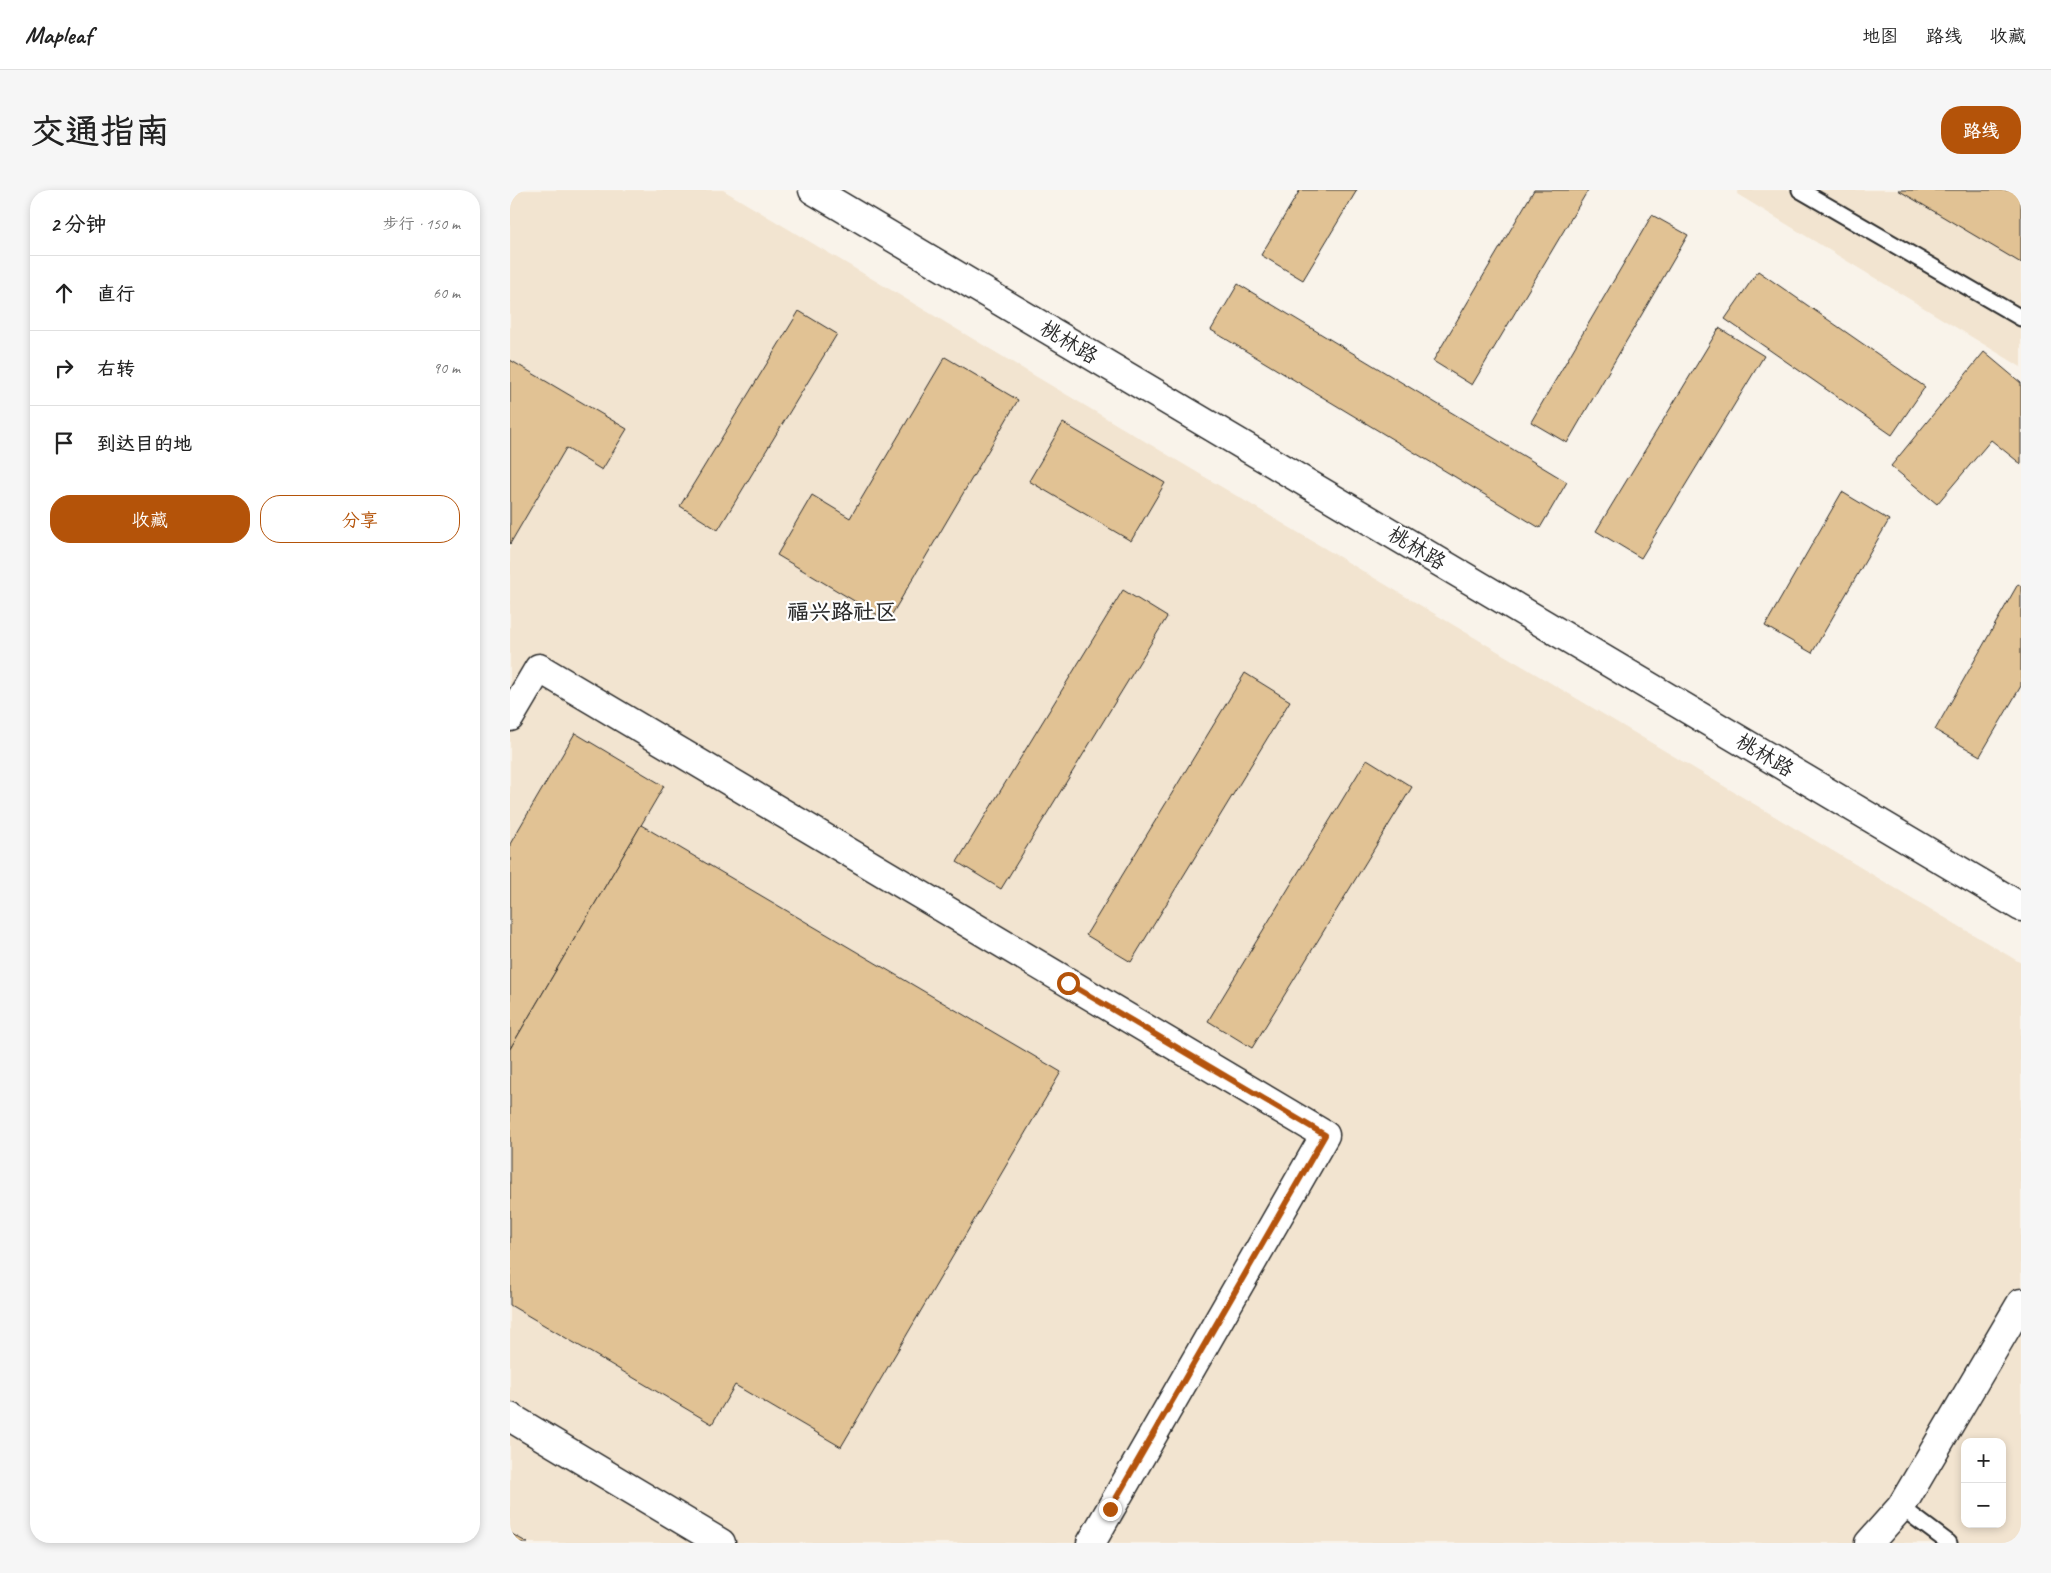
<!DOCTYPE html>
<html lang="zh">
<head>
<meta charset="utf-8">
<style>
	body { margin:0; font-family:Caveat,"LXGW WenKai TC",sans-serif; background:#f6f6f6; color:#222 }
	.controls { position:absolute; right:15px; bottom:15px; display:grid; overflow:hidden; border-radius:10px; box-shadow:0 2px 8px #0003 }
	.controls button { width:45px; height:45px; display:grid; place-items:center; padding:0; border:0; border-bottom:1px solid #e0e0e0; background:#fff; color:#222; font:25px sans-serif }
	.stop { position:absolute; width:15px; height:15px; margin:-11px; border:4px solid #b45309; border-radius:50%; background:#fff }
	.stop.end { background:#b45309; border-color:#fff; box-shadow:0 1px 5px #0008 }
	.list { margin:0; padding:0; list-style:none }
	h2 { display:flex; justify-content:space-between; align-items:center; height:65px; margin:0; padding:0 20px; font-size:21px }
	h2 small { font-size:16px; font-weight:400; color:#767676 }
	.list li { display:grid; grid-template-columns:32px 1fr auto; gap:15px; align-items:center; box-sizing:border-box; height:75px; padding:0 20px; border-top:1px solid #e0e0e0 }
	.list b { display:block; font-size:19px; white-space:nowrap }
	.list em { font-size:16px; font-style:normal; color:#767676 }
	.actions { display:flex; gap:10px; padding:15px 20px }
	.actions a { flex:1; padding:11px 0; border:1px solid #b45309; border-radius:20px; text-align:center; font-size:18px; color:#b45309 }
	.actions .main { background:#b45309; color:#fff }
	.icon { flex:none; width:28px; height:28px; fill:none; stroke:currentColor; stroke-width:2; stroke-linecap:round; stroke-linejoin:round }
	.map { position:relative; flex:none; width:1511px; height:1353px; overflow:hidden; border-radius:20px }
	header { display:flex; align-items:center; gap:30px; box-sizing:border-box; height:70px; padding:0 25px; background:#fff; border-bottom:1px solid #e0e0e0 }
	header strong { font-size:24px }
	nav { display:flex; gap:28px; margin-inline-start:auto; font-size:18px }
	.intro { display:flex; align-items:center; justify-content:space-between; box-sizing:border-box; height:120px; padding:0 30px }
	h1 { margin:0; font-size:35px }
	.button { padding:12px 22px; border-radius:20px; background:#b45309; color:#fff; font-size:18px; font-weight:700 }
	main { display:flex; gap:30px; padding:0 30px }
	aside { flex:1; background:#fff; border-radius:20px; box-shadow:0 2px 8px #0003 }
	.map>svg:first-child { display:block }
</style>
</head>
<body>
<header>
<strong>Mapleaf</strong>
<nav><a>地图</a><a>路线</a><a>收藏</a></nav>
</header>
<div class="intro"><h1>交通指南</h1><a class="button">路线</a></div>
<main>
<aside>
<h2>2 分钟<small>步行 · 150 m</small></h2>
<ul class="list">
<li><svg class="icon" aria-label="ahead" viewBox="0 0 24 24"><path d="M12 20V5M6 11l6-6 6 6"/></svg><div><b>直行</b></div><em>60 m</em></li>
<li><svg class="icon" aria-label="right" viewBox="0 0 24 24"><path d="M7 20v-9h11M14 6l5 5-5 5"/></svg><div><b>右转</b></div><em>90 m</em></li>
<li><svg class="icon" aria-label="arrive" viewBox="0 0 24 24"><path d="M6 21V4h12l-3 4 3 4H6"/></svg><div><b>到达目的地</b></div></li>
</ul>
<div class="actions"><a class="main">收藏</a><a>分享</a></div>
</aside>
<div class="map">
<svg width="1511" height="1353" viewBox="0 0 1511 1353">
	<rect width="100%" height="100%" fill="#f9f3ea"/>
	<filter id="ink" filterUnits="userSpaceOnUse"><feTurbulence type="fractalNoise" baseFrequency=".02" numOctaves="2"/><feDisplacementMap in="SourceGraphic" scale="10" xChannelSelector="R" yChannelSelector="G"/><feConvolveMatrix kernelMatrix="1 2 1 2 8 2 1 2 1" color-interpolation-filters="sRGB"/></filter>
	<g filter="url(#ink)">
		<g fill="#f2e4d0" fill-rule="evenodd">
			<path d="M 0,0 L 213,0 L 1511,773 L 1511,1353 L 0,1353 ZM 1455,1252 L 1492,1252 L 1492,1334 L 1455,1334 Z"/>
			<path d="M 1229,0 L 1511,0 L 1511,177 L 1227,4 Z"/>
		</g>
		<g fill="#e1c294" stroke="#2b2b2b">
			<path d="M 790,0 L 847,0 L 793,90 L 751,65 Z"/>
			<path d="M 1024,0 L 1078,0 L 962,195 L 923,171 Z"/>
			<path d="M 1388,0 L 1511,0 L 1511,73 Z"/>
			<path d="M 1142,25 L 1178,45 L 1057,253 L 1021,232 Z"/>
			<path d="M 1248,81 L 1415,197 L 1382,245 L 1215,129 Z"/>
			<path d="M 728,94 L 1057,292 L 1030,338 L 701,140 Z"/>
			<path d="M 289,121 L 327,144 L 208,340 L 170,316 Z"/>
			<path d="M 1209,138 L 1254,166 L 1131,368 L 1086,341 Z"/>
			<path d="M 1474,162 L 1511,193 L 1511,274 L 1481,250 L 1427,314 L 1381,276 Z"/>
			<path d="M 435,167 L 508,210 L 378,431 L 267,365 L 302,305 L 340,328 Z"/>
			<path d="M 0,170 L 117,239 L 92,280 L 56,258 L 0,354 Z"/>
			<path d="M 553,233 L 655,293 L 621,351 L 519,291 Z"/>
			<path d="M 1332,302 L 1379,330 L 1302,463 L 1255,436 Z"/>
			<path d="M 1508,394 L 1511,396 L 1511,496 L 1470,566 L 1425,540 Z"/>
			<path d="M 613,400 L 657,427 L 491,699 L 447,672 Z"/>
			<path d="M 735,483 L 780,511 L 621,772 L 576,745 Z"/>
			<path d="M 65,543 L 154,596 L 0,859 L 0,654 Z"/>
			<path d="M 857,569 L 902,597 L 742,858 L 698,831 Z"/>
			<path d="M 131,635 L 551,882 L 331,1257 L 225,1195 L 202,1234 L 0,1115 L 0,859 Z"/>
			<path d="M 0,1343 L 18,1353 L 0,1353 Z"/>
		</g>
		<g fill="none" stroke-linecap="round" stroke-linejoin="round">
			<g stroke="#2b2b2b" stroke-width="19">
				<g id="lane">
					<path d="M 1290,0 L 1511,128"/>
					<path d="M 1391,1317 L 1439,1353"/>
				</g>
			</g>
			<g stroke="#2b2b2b" stroke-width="31">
				<g id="street">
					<path d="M 0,527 L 29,478 L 815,945 L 581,1353"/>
					<path d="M 0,1227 L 211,1353"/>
					<path d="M 1359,1353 L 1391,1317 L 1511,1113"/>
				</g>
			</g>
			<g stroke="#2b2b2b" stroke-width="31">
				<path id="secondary" d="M 303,0 L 1511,717"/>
			</g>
			<use href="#lane" stroke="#fff" stroke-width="15"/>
			<use href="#street" stroke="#fff" stroke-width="28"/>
			<use href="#secondary" stroke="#fff" stroke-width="28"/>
		</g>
	</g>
	<g fill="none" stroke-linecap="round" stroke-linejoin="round" filter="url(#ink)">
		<path stroke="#b45309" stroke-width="6" d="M 558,793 L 815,945 L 600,1319"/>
	</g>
	<g text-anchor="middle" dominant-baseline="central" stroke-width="4.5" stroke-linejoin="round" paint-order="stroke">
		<g font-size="21" fill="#2b2b2b" stroke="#fff">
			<text transform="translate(559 152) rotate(31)">桃林路</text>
			<text transform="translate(907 358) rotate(31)">桃林路</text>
			<text transform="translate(1255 565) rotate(31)">桃林路</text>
		</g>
		<g font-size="22" font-weight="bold" fill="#2b2b2b" stroke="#fff">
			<text x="332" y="422">福兴路社区</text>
		</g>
	</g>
</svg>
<div class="controls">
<button>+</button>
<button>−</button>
</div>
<div class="stop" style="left:558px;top:793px"></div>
<div class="stop end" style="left:600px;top:1319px"></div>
</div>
</main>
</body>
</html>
